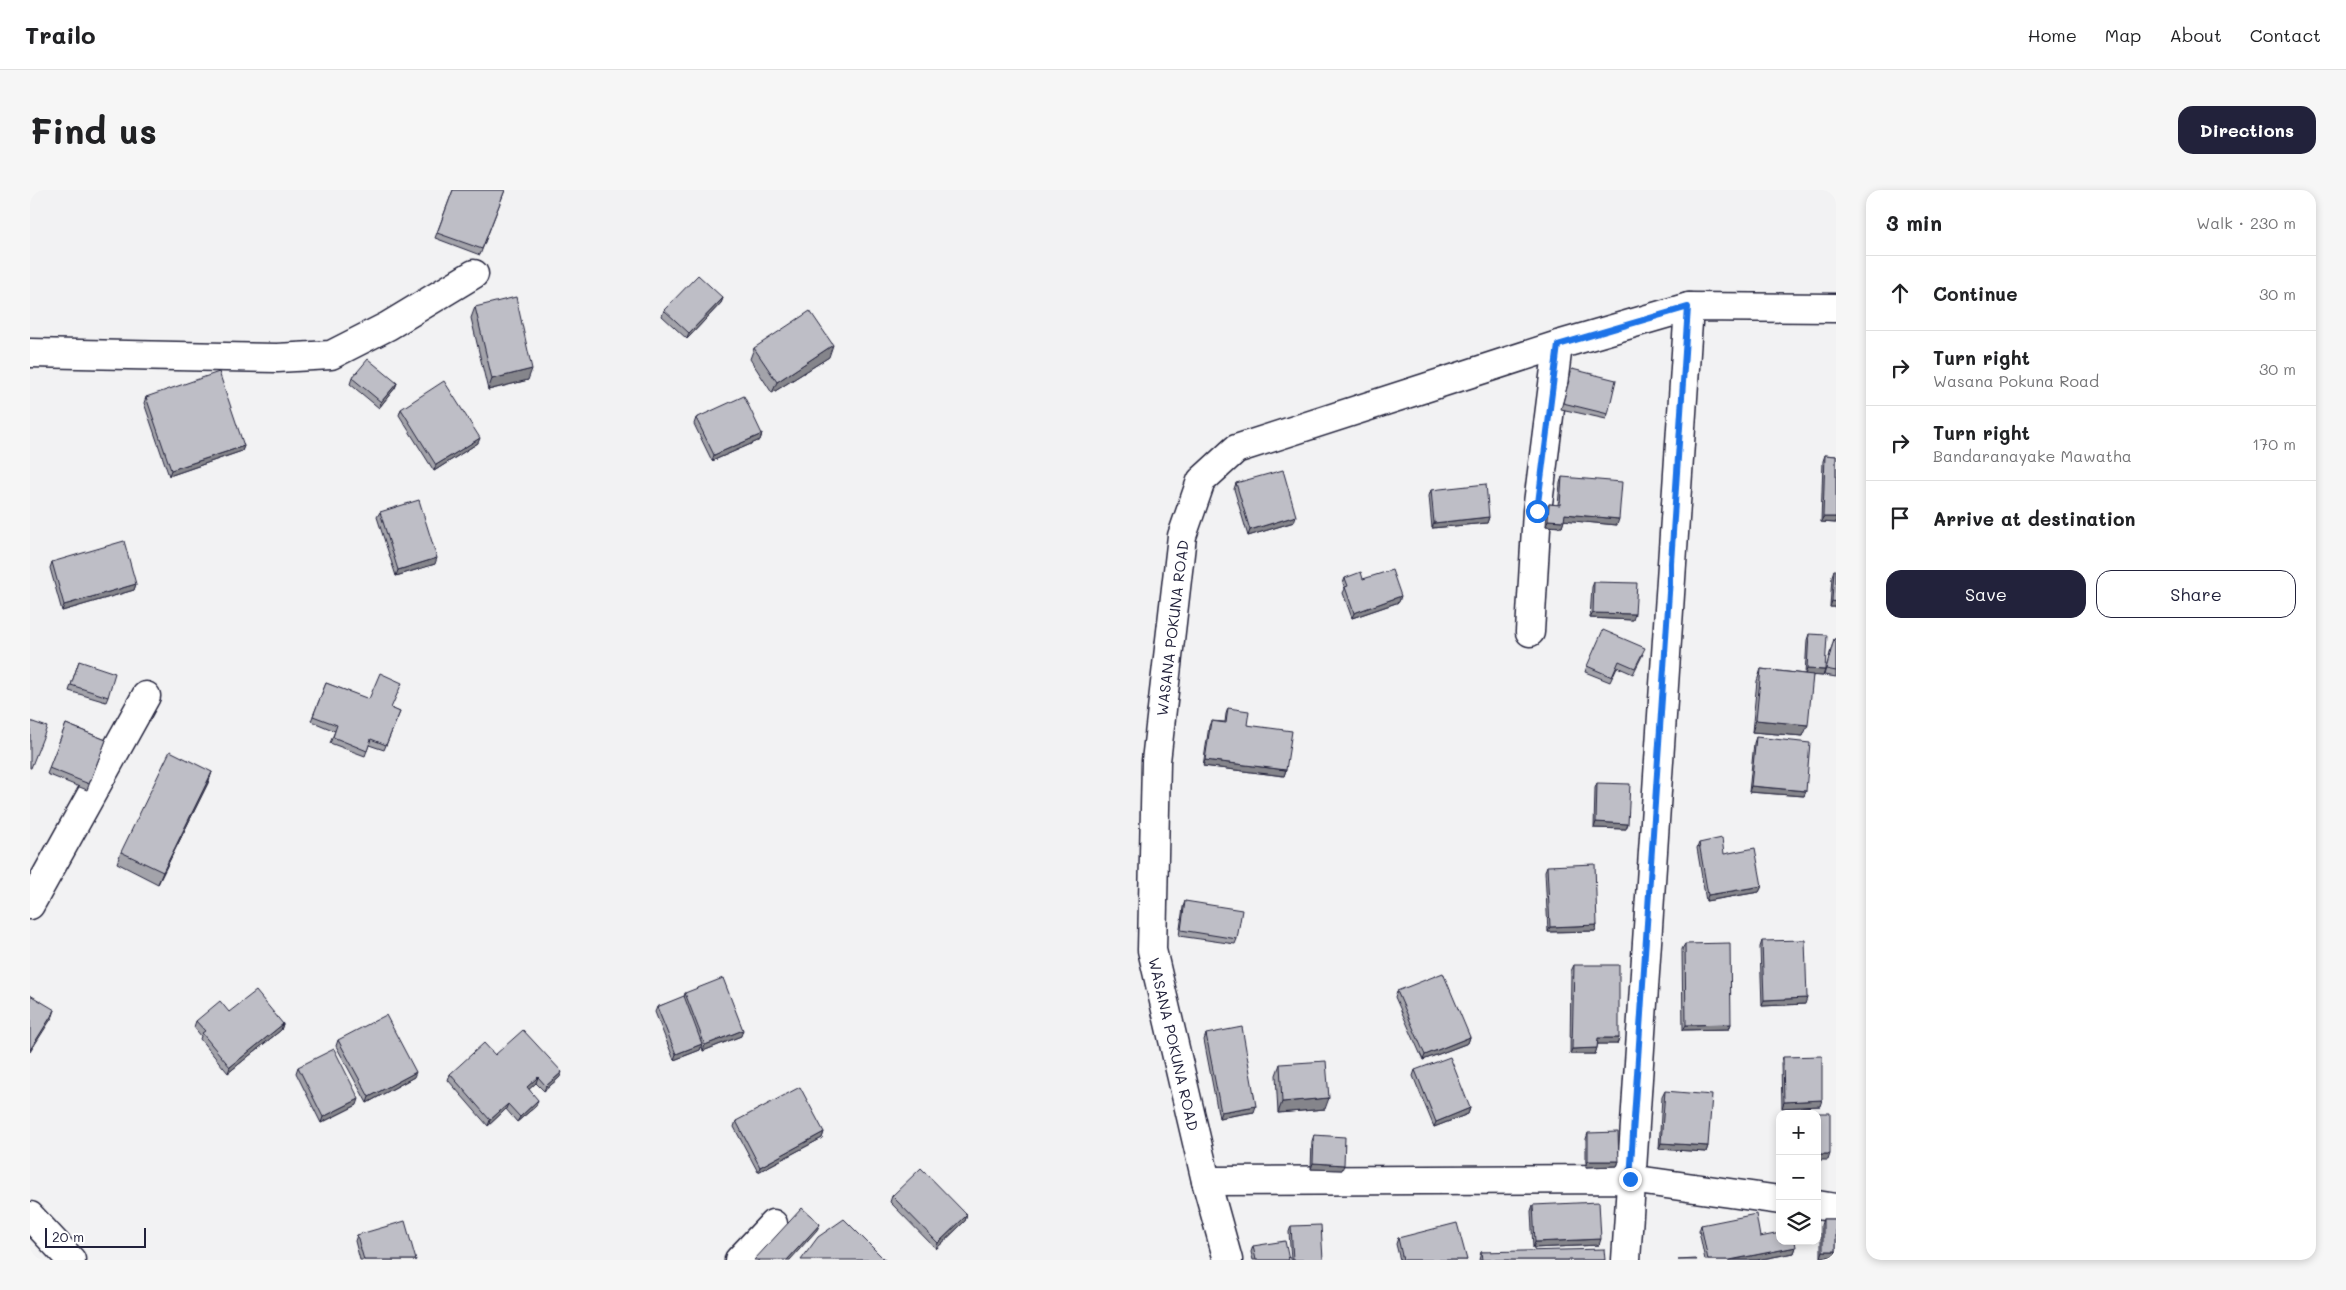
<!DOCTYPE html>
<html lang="en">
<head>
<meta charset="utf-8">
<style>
	body { margin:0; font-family:Mali,sans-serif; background:#f6f6f6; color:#202124 }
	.controls { position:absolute; right:15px; bottom:15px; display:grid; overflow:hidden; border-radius:10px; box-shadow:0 2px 8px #0003 }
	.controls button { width:45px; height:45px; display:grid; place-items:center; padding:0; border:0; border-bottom:1px solid #e0e0e0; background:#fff; color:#202124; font:25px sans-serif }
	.scale { position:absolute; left:15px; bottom:12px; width:101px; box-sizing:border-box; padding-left:5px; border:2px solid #22223b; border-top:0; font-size:14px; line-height:18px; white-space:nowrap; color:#22223b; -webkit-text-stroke:4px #fff; paint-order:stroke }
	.stop { position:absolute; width:15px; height:15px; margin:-11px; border:4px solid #1a73e8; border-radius:50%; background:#fff }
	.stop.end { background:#1a73e8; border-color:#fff; box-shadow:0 1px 5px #0008 }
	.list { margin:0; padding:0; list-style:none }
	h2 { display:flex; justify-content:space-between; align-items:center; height:65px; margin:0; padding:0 20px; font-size:21px }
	h2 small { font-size:16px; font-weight:400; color:#757577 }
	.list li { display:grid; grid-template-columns:32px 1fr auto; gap:15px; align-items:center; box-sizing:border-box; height:75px; padding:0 20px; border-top:1px solid #e0e0e0 }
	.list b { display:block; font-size:19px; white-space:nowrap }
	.list p { margin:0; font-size:16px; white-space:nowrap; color:#757577 }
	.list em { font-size:16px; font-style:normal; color:#757577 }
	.actions { display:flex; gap:10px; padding:15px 20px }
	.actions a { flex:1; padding:11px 0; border:1px solid #22223b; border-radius:15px; text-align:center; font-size:18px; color:#22223b }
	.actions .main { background:#22223b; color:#fff }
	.icon { flex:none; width:28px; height:28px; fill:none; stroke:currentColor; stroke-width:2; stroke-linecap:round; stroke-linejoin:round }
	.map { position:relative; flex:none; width:1806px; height:1070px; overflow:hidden; border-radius:15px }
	header { display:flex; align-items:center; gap:30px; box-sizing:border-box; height:70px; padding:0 25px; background:#fff; border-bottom:1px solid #e0e0e0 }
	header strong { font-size:24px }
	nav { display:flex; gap:28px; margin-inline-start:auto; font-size:18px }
	.intro { display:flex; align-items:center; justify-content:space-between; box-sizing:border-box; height:120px; padding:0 30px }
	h1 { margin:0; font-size:35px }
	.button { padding:12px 22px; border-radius:15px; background:#22223b; color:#fff; font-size:18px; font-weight:700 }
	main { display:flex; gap:30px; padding:0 30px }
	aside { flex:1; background:#fff; border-radius:15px; box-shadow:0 2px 8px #0003 }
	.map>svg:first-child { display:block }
</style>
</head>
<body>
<header>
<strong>Trailo</strong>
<nav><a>Home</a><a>Map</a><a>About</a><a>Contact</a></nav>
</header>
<div class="intro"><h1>Find us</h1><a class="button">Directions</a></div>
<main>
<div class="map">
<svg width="1806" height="1070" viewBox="0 0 1806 1070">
	<rect width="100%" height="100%" fill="#f2f2f3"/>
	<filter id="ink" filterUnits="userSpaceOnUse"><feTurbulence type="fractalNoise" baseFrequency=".02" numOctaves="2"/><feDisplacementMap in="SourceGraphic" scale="10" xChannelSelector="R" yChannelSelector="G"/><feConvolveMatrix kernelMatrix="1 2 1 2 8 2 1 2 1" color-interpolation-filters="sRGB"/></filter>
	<g filter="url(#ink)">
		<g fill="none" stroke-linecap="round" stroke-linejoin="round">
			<g stroke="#22223b" stroke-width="31">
				<g id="minor">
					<path d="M 0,163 L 247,168 L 301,165 L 358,136 L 444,84"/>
					<path d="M 1500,442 L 1507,321 L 1528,155"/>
					<path d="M 0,715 L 116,506"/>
					<path d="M 1176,991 L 1600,989 L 1750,1010"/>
					<path d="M 1787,1015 L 1806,1018"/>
					<path d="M 709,1070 L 743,1034"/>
					<path d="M 1198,1070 L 1176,991 L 1122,760 L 1126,571 L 1152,346 L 1171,291 L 1206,259 L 1528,155 L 1659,117"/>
					<path d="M 1596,1070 L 1659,117 L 1806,118"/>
				</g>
			</g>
			<g stroke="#22223b" stroke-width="31">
				<path id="tertiary" d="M 0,1026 L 41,1070"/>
			</g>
			<use href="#minor" stroke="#fff" stroke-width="28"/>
			<use href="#tertiary" stroke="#fff" stroke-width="28"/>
		</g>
		<g fill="#a3a3aa" stroke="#22223b">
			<path d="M 423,0 L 475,0 L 450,65 L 405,48 Z"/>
			<path d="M 693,108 L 691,113 L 657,149 L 632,126 L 634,120 Z"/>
			<path d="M 445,117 L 498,190 L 458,200 L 441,128 Z"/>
			<path d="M 724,158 L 799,167 L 742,203 L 720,169 Z"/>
			<path d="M 1542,179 L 1578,224 L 1576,229 L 1531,219 Z"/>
			<path d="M 322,188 L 367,193 L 365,198 L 349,218 L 320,194 Z"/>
			<path d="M 116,207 L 214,256 L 212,261 L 139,286 L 114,213 Z"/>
			<path d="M 371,219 L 448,253 L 404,281 L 369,225 Z"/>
			<path d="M 666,228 L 732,244 L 730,250 L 682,271 L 664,234 Z"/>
			<path d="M 1795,265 L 1806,266 L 1806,333 L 1791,332 L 1793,271 Z"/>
			<path d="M 1532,287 L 1587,335 L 1534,330 L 1532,337 L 1516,336 L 1517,320 L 1519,314 L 1528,315 L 1530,293 Z"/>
			<path d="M 1206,293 L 1264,332 L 1218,346 L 1204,299 Z"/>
			<path d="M 1401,300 L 1459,327 L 1457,333 L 1402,338 L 1399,306 Z"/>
			<path d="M 350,322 L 405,374 L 366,386 L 347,327 Z"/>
			<path d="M 22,372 L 106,394 L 104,400 L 32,421 L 20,378 Z"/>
			<path d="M 1804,380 L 1806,417 L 1800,417 L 1802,386 Z"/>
			<path d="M 1315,388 L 1369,412 L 1322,428 L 1313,403 L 1315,399 L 1313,393 Z"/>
			<path d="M 1564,392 L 1603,430 L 1560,428 L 1562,397 Z"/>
			<path d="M 1779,444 L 1795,480 L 1793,486 L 1783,485 L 1773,546 L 1722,542 L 1727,491 L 1731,479 L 1775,484 L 1777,450 Z"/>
			<path d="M 1804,449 L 1806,449 L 1806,487 L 1794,485 Z"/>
			<path d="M 1613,464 L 1603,484 L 1587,477 L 1580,492 L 1555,482 L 1557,476 Z"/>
			<path d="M 49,471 L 78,507 L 76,512 L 39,501 Z"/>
			<path d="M 296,493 L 370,522 L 354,560 L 339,555 L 335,566 L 300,553 L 305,541 L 281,531 Z"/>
			<path d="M 1198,518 L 1217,535 L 1256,580 L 1254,586 L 1173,576 L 1179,536 L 1181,531 L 1195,532 L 1196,524 Z"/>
			<path d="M 36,534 L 76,550 L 57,600 L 17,584 Z"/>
			<path d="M 1726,547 L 1776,601 L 1774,606 L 1719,602 L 1724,553 Z"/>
			<path d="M 182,582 L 178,593 L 128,694 L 87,673 L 91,662 Z"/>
			<path d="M 1567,593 L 1596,639 L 1564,638 L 1565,598 Z"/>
			<path d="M 1669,653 L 1732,696 L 1729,702 L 1676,711 L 1667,658 Z"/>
			<path d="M 1517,676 L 1567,735 L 1565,741 L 1518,742 L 1515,681 Z"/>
			<path d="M 1155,711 L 1207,749 L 1205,754 L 1149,746 L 1153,717 Z"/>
			<path d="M 1732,751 L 1775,814 L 1732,816 L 1730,757 Z"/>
			<path d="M 1655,754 L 1701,834 L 1699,839 L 1653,840 L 1652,759 Z"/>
			<path d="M 1544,775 L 1589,848 L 1587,854 L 1568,854 L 1565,864 L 1540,864 L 1541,781 Z"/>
			<path d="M 1367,801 L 1440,847 L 1438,853 L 1393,870 L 1365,807 Z"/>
			<path d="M 655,803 L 711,846 L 673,861 L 672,856 L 670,860 L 644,870 L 625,822 L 627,817 L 654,807 Z"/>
			<path d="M 199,822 L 253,834 L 251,840 L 198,883 L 170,849 L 171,846 L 164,837 L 166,831 Z"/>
			<path d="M 1176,844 L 1224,922 L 1189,928 L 1174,850 Z"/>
			<path d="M 308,850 L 384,887 L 337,913 L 306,856 Z"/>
			<path d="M 465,865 L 530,887 L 514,901 L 506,893 L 499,899 L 506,916 L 487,932 L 476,919 L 458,936 L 418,890 L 420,884 Z"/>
			<path d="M 1753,867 L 1790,916 L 1752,918 L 1751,873 Z"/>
			<path d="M 1250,874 L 1295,919 L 1248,923 L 1246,885 Z"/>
			<path d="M 268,877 L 327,915 L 291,933 L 266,883 Z"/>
			<path d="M 1385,880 L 1440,918 L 1438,924 L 1404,937 L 1383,886 Z"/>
			<path d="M 1635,901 L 1678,956 L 1676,962 L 1629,959 L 1632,907 Z"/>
			<path d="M 1750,925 L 1750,970 L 1748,970 L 1748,928 Z"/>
			<path d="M 706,931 L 794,942 L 792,948 L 728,982 L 704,937 Z"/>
			<path d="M 1558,943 L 1589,971 L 1587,976 L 1556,977 L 1556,949 Z"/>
			<path d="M 1284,945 L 1312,980 L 1281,979 L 1282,951 Z"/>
			<path d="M 862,1006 L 937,1025 L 935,1031 L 906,1059 L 860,1012 Z"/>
			<path d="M 1503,1015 L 1569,1055 L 1503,1058 L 1501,1021 Z"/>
			<path d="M 1793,1029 L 1806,1029 L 1806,1067 L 1791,1067 L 1791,1035 Z"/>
			<path d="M 1671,1035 L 1730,1047 L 1766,1057 L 1764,1063 L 1727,1070 L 1675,1070 L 1669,1041 Z"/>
			<path d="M 1261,1036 L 1293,1070 L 1261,1070 L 1259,1042 Z"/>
			<path d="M 327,1045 L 386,1070 L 330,1070 L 325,1051 Z"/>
			<path d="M 1368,1048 L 1437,1070 L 1370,1070 L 1366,1054 Z"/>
			<path d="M 1223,1056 L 1259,1070 L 1223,1070 L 1221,1062 Z"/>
			<path d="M 1451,1062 L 1575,1070 L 1449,1070 Z"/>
		</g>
		<g fill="#85858b" stroke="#22223b">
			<path d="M 693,108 L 691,113 L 657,149 L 659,143 Z"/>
			<path d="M 803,155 L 799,167 L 742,203 L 747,192 Z"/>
			<path d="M 502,179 L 498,190 L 458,200 L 462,189 Z"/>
			<path d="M 367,193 L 365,198 L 349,218 L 351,212 Z"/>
			<path d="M 732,244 L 730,250 L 682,271 L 684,265 Z"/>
			<path d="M 450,248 L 448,253 L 404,281 L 406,275 Z"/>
			<path d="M 214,256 L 212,261 L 139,286 L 141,280 Z"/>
			<path d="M 1535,324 L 1589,329 L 1587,335 L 1532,330 Z"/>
			<path d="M 1266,326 L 1264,332 L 1218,346 L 1220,340 Z"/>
			<path d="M 1459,327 L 1457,333 L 1402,338 L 1404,333 Z"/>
			<path d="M 1793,327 L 1806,327 L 1806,333 L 1791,332 Z"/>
			<path d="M 1518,330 L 1534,331 L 1532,337 L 1516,336 Z"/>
			<path d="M 407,368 L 405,374 L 366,386 L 368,380 Z"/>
			<path d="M 106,394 L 104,400 L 32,421 L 34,415 Z"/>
			<path d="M 1371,406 L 1369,412 L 1322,428 L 1324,423 Z"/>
			<path d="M 1802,411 L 1806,412 L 1806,417 L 1800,417 Z"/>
			<path d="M 1563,423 L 1605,424 L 1603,430 L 1560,428 Z"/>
			<path d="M 1777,479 L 1795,480 L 1793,486 L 1775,485 Z"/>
			<path d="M 1726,530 L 1778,535 L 1773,546 L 1722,542 Z"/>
			<path d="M 1175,570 L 1256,580 L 1254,586 L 1173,576 Z"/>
			<path d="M 182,582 L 178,593 L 128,694 L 133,682 Z"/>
			<path d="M 1721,596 L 1776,601 L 1774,606 L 1719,602 Z"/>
			<path d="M 1566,632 L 1598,634 L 1596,639 L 1564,638 Z"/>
			<path d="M 1732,696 L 1729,702 L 1676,711 L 1678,705 Z"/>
			<path d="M 1567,735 L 1565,741 L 1518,742 L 1520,737 Z"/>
			<path d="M 1777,808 L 1775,814 L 1732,816 L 1734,810 Z"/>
			<path d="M 25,820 L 23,826 L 0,862 L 0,860 Z"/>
			<path d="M 253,834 L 251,840 L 198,883 L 200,877 Z"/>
			<path d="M 1701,834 L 1699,839 L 1653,840 L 1656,835 Z"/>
			<path d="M 713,840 L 711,846 L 673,861 L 675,855 Z"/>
			<path d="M 1440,847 L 1438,853 L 1393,870 L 1395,865 Z"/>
			<path d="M 1568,848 L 1589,848 L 1587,854 L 1566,854 Z"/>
			<path d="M 672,854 L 670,860 L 644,870 L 646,864 Z"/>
			<path d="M 1567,858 L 1565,864 L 1540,864 L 1542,859 Z"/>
			<path d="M 386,882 L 384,887 L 337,913 L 339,907 Z"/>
			<path d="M 532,882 L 530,887 L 514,901 L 516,896 Z"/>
			<path d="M 508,887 L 506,893 L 495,903 L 497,897 Z"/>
			<path d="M 1299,908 L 1295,919 L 1248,923 L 1252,912 Z"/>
			<path d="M 329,909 L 327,915 L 291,933 L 293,927 Z"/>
			<path d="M 508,910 L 506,916 L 487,932 L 490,927 Z"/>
			<path d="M 1792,910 L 1790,916 L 1752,918 L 1754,912 Z"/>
			<path d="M 478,914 L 476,919 L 458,936 L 460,930 Z"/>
			<path d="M 1226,916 L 1224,922 L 1189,928 L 1191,922 Z"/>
			<path d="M 1440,918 L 1438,924 L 1404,937 L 1406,932 Z"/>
			<path d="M 794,942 L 792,948 L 728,982 L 730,977 Z"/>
			<path d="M 1631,953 L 1678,956 L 1676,962 L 1629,959 Z"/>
			<path d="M 1787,964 L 1800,964 L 1798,970 L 1787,970 Z"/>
			<path d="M 1558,971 L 1589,971 L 1587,976 L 1556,977 Z"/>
			<path d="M 1283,973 L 1314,975 L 1312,980 L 1281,979 Z"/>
			<path d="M 937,1025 L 935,1031 L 906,1059 L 908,1053 Z"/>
			<path d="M 790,1034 L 787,1040 L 760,1070 L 757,1070 Z"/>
			<path d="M 1571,1049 L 1569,1055 L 1503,1058 L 1505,1052 Z"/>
			<path d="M 1766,1057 L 1764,1063 L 1727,1070 L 1700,1070 Z"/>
			<path d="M 1793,1061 L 1806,1061 L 1806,1067 L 1791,1067 Z"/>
		</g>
		<g fill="#bebec6" stroke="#22223b">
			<path d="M 423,0 L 475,0 L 452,59 L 407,43 Z"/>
			<path d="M 668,85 L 693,108 L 659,143 L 634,120 Z"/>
			<path d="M 486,107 L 502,179 L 462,189 L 445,117 Z"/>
			<path d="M 780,121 L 803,155 L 747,192 L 724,158 Z"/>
			<path d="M 338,169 L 367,193 L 351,212 L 322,188 Z"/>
			<path d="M 1542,179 L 1586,190 L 1578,224 L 1533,213 Z"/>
			<path d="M 189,182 L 214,256 L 141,280 L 116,207 Z"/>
			<path d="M 414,191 L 450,248 L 406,275 L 371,219 Z"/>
			<path d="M 714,206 L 732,244 L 684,265 L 666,228 Z"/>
			<path d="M 1795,265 L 1806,266 L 1806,327 L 1793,327 Z"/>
			<path d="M 1253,280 L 1266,326 L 1220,340 L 1206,293 Z"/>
			<path d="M 1532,287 L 1592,292 L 1589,329 L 1535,324 L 1534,331 L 1518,330 L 1519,314 L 1530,315 Z"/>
			<path d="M 1456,294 L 1459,327 L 1404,333 L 1401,300 Z"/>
			<path d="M 389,310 L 407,368 L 368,380 L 350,322 Z"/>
			<path d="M 94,351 L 106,394 L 34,415 L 22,372 Z"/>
			<path d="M 1362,380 L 1371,406 L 1324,423 L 1315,397 L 1318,396 L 1315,388 L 1331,382 L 1333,389 Z"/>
			<path d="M 1804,380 L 1806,380 L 1806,412 L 1802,411 Z"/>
			<path d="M 1564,392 L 1607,393 L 1605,424 L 1563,423 Z"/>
			<path d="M 1573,440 L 1615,458 L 1605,478 L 1589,471 L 1582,487 L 1557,476 Z"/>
			<path d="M 1779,444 L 1797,445 L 1795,480 L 1777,479 Z"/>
			<path d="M 1804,449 L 1806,449 L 1806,481 L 1796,479 Z"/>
			<path d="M 49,471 L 85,483 L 78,507 L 41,495 Z"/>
			<path d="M 1731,479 L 1783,485 L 1778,535 L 1726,530 Z"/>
			<path d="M 350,483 L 372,493 L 361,518 L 370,522 L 356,555 L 341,549 L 337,561 L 303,547 L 307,535 L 283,526 L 296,493 L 339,509 Z"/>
			<path d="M 1198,518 L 1219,521 L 1217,535 L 1262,541 L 1256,580 L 1175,570 L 1181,531 L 1196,533 Z"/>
			<path d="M 0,531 L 17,537 L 1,578 L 0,578 Z"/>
			<path d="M 36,534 L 76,550 L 59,594 L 19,578 Z"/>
			<path d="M 1726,547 L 1780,553 L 1776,601 L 1721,596 Z"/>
			<path d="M 140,561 L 182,582 L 133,682 L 91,662 Z"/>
			<path d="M 1567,593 L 1600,594 L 1598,634 L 1566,632 Z"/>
			<path d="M 1692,648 L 1694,664 L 1725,658 L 1732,696 L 1678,705 L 1669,653 Z"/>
			<path d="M 1565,674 L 1567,735 L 1520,737 L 1517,676 Z"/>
			<path d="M 1155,711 L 1212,720 L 1207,749 L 1151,740 Z"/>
			<path d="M 1775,750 L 1777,808 L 1734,810 L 1732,751 Z"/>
			<path d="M 1700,753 L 1701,834 L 1656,835 L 1655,754 Z"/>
			<path d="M 1544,775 L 1589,775 L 1589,848 L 1568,848 L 1567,858 L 1542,859 Z"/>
			<path d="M 1413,783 L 1440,847 L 1395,865 L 1367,801 Z"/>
			<path d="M 693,788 L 713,840 L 675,855 L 655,803 Z"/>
			<path d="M 226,801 L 253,834 L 200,877 L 172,843 L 175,841 L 166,831 L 190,811 L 199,822 Z"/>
			<path d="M 0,805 L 25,820 L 0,860 Z"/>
			<path d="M 654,806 L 672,854 L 646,864 L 627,817 Z"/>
			<path d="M 356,825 L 386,882 L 339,907 L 308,850 Z"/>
			<path d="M 1212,837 L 1226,916 L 1191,922 L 1176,844 Z"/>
			<path d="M 493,840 L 532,882 L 516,896 L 508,887 L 497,897 L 508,910 L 490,927 L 478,914 L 460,930 L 420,884 L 454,853 L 465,865 Z"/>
			<path d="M 304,859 L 329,909 L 293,927 L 268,877 Z"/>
			<path d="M 1792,866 L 1792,910 L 1754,912 L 1753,867 Z"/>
			<path d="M 1420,867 L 1440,918 L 1406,932 L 1385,880 Z"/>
			<path d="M 1296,871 L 1299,908 L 1252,912 L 1250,874 Z"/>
			<path d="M 770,897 L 794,942 L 730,977 L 706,931 Z"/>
			<path d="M 1635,901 L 1682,905 L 1678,956 L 1631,953 Z"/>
			<path d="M 1751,923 L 1800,923 L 1800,964 L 1787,964 L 1787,924 L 1751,924 Z"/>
			<path d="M 1588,942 L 1589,971 L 1558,971 L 1558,943 Z"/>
			<path d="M 1284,945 L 1315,947 L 1314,975 L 1283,973 Z"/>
			<path d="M 891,978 L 937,1025 L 908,1053 L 862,1006 Z"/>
			<path d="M 1569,1012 L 1571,1049 L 1505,1052 L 1503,1015 Z"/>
			<path d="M 772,1018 L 790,1034 L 757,1070 L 724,1070 Z"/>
			<path d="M 1726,1024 L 1730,1047 L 1750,1043 L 1750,1051 L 1765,1051 L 1766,1057 L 1700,1070 L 1678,1070 L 1671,1035 Z"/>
			<path d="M 814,1029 L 855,1070 L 771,1070 L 788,1047 Z"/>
			<rect x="1793" y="1029" width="13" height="32"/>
			<path d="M 375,1031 L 386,1070 L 334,1070 L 327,1045 Z"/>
			<path d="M 1427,1033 L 1437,1070 L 1373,1070 L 1368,1048 Z"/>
			<path d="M 1291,1035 L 1293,1070 L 1263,1070 L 1261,1036 Z"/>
			<path d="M 1255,1051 L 1259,1070 L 1226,1070 L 1223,1056 Z"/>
			<path d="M 1574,1059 L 1575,1070 L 1452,1070 L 1451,1062 Z"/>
			<path d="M 1666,1069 L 1667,1070 L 1648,1070 Z"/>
		</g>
	</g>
	<g fill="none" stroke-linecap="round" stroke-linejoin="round" filter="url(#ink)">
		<path stroke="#1a73e8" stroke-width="6" d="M 1507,321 L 1528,155 L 1658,117 L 1600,989"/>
	</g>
	<g text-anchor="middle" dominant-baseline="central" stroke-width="4" stroke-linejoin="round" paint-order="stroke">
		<g font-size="15" fill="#22223b" stroke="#fff">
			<text transform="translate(1142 438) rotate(-83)">WASANA POKUNA ROAD</text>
			<text transform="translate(1144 854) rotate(77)">WASANA POKUNA ROAD</text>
		</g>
	</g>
</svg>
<div class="controls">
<button>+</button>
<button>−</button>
<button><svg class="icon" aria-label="layers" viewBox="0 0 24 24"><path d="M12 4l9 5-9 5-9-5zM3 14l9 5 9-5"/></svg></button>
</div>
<div class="scale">20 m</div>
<div class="stop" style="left:1507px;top:321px"></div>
<div class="stop end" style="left:1600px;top:989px"></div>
</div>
<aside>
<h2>3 min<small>Walk · 230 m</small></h2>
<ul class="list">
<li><svg class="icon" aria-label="ahead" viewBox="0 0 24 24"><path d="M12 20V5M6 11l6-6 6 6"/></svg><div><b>Continue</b></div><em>30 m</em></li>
<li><svg class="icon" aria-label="right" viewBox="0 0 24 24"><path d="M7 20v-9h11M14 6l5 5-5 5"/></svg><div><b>Turn right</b><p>Wasana Pokuna Road</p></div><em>30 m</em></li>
<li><svg class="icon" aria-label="right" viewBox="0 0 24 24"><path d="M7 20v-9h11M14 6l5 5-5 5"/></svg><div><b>Turn right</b><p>Bandaranayake Mawatha</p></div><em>170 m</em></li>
<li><svg class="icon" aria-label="arrive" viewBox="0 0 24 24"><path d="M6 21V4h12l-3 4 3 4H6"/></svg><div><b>Arrive at destination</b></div></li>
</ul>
<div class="actions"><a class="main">Save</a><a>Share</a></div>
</aside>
</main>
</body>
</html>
